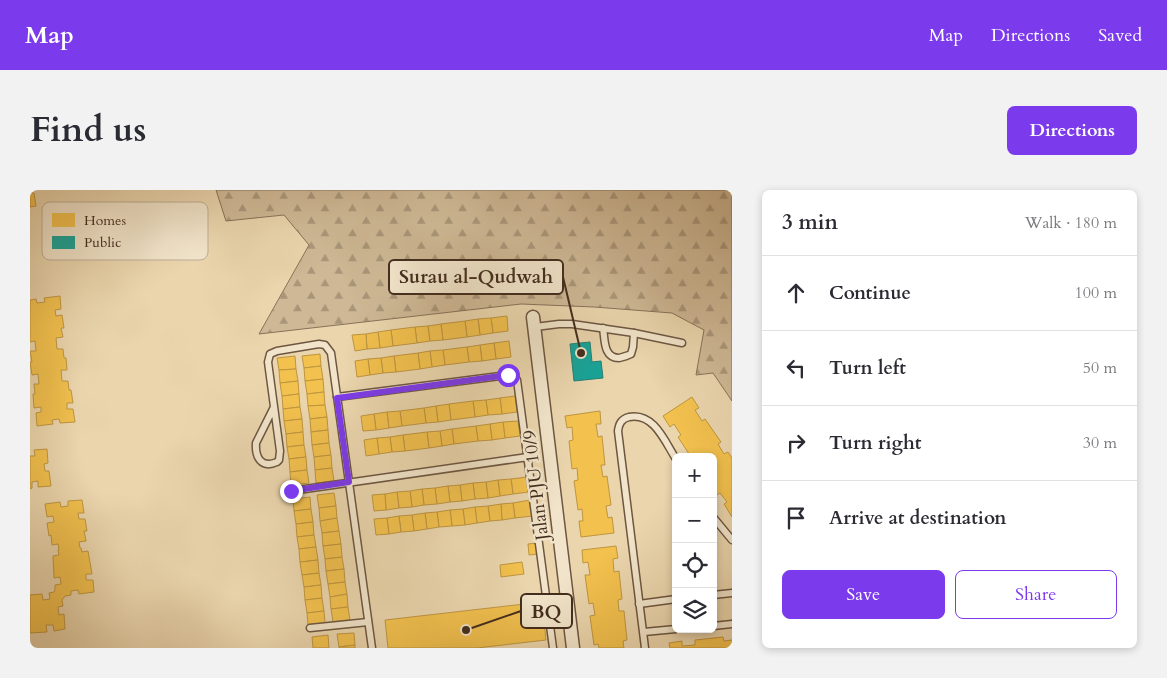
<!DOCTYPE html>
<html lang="en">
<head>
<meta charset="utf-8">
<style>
	body { margin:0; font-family:Cardo,serif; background:#f2f2f3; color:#2b2b33 }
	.controls { position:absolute; right:15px; bottom:15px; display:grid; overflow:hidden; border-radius:8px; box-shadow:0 2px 8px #0003 }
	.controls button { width:45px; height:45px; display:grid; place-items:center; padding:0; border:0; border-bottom:1px solid #e1e1e2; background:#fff; color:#2b2b33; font:25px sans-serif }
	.stop { position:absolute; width:15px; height:15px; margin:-11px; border:4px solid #7c3aed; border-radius:50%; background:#fff }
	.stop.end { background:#7c3aed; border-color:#fff; box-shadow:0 1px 5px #0008 }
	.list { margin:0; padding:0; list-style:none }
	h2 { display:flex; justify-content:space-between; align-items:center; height:65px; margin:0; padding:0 20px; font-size:21px }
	h2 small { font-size:16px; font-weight:400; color:#7c7c81 }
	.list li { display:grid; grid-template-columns:32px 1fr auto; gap:15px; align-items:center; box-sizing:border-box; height:75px; padding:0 20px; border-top:1px solid #e1e1e2 }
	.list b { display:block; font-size:19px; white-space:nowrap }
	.list em { font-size:16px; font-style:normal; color:#7c7c81 }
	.actions { display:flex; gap:10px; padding:15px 20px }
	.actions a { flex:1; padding:11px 0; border:1px solid #7c3aed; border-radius:8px; text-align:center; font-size:18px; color:#7c3aed }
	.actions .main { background:#7c3aed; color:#fff }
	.icon { flex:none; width:28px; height:28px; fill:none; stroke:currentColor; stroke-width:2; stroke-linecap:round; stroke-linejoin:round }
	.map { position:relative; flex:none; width:702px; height:458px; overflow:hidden; border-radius:8px }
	header { display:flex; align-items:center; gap:30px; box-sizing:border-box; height:70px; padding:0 25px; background:#7c3aed; color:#fff }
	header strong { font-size:24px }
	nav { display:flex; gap:28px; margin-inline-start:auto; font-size:18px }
	.intro { display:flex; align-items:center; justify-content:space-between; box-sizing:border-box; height:120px; padding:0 30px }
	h1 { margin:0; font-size:35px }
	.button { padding:12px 22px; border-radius:8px; background:#7c3aed; color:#fff; font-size:18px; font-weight:700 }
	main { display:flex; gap:30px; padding:0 30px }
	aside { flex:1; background:#fff; border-radius:8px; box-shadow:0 2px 8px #0003 }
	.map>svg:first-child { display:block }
</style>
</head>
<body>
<header>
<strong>Map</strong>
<nav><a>Map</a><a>Directions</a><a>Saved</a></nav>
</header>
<div class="intro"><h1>Find us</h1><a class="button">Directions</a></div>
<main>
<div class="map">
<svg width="702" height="458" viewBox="0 0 702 458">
	<defs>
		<pattern id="forest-firs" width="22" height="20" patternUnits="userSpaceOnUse" patternTransform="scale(1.25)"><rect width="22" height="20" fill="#ceb895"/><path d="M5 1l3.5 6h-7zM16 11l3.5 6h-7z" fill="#a99679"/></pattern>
	</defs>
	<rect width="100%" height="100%" fill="#ead5ad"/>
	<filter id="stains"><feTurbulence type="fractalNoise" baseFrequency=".004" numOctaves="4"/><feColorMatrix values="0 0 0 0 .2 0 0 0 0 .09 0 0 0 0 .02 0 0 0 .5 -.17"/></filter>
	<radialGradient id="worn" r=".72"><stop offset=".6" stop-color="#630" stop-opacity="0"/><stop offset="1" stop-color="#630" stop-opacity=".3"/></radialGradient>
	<path fill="url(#forest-firs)" stroke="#88725a" d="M 186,0 L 702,0 L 702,211 L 683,183 L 666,185 L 674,140 L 642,123 L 564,117 L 491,114 L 229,144 L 279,55 L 254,25 L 196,31 Z"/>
	<g fill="#f2c14e" stroke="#be9540">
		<path d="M 0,3 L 4,3 L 6,16 L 0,17 Z"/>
		<path d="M 30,106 L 31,119 L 25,120 L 26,126 L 32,125 L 34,138 L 31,138 L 33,147 L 26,148 L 27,159 L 33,159 L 34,168 L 36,168 L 37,180 L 31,180 L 32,191 L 38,191 L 39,200 L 41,200 L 43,213 L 37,213 L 37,219 L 43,219 L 45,232 L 30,233 L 29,229 L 22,230 L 23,234 L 7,236 L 6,223 L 11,222 L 11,217 L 4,218 L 3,204 L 5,204 L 4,194 L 9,194 L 8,184 L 2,185 L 0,172 L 2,172 L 0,161 L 6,161 L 5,151 L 0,152 L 0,110 L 6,109 L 7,113 L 15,112 L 14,108 Z"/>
		<path d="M 477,126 L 478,141 L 463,143 L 461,128 Z"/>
		<path d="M 461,128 L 463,143 L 450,145 L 448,129 Z"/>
		<path d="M 448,129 L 450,145 L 437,147 L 435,131 Z"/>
		<path d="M 435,131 L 437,147 L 413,150 L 411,134 Z"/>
		<path d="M 411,134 L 413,150 L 400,151 L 398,136 Z"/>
		<path d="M 398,136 L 400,151 L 387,153 L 385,137 Z"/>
		<path d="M 385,137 L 387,153 L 363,156 L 361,140 Z"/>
		<path d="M 361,140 L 363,156 L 350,158 L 348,142 Z"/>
		<path d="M 348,142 L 350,158 L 337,159 L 336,144 Z"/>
		<path d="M 336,144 L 337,159 L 325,161 L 322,145 Z"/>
		<path d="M 479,151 L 481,167 L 466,169 L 464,153 Z"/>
		<path d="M 464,153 L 466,169 L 452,171 L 450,155 Z"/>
		<path d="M 450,155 L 452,171 L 439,172 L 437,157 Z"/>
		<path d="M 437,157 L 439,172 L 415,175 L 413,160 Z"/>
		<path d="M 413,160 L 415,175 L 402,177 L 400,161 Z"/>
		<path d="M 400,161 L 402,177 L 390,179 L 388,163 Z"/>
		<path d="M 388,163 L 390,179 L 366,182 L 364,166 Z"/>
		<path d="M 290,164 L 291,176 L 274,178 L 272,166 Z"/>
		<path d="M 265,166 L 266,179 L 249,180 L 247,168 Z"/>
		<path d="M 364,166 L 366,182 L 353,183 L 351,168 Z"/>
		<path d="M 351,168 L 353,183 L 340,185 L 338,169 Z"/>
		<path d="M 338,169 L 340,185 L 327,187 L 325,171 Z"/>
		<path d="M 291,176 L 293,189 L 275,191 L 274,178 Z"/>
		<path d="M 266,179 L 268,191 L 250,193 L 249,180 Z"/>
		<path d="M 293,189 L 294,202 L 277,204 L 275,191 Z"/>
		<path d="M 268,191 L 269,204 L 252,206 L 250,193 Z"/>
		<path d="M 294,202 L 295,215 L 278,216 L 277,204 Z"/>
		<path d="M 269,204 L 270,217 L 253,219 L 252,206 Z"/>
		<path d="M 485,206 L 487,222 L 472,224 L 470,208 Z"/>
		<path d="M 662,207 L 669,218 L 665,220 L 672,231 L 675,229 L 691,252 L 688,254 L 694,264 L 698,262 L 702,268 L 702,327 L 694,314 L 697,312 L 690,303 L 687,305 L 683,300 L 683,267 L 661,267 L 648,247 L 651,245 L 644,234 L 640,237 L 633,226 Z"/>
		<path d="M 470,208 L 472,224 L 458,225 L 456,210 Z"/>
		<path d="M 456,210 L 458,225 L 445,227 L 443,211 Z"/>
		<path d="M 443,211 L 445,227 L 421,230 L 419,214 Z"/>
		<path d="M 419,214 L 421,230 L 408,232 L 406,216 Z"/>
		<path d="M 295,215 L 297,227 L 280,229 L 278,216 Z"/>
		<path d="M 406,216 L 408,232 L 396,233 L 394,218 Z"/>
		<path d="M 270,217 L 272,229 L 254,231 L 253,219 Z"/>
		<path d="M 394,218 L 396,233 L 372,236 L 370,221 Z"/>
		<path d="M 370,221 L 372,236 L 359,238 L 357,222 Z"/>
		<path d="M 570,221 L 571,234 L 566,234 L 568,247 L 572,246 L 575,275 L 571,275 L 573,287 L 577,286 L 581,315 L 576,316 L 578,328 L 582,327 L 584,343 L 551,347 L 549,331 L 553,331 L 552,319 L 548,320 L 544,291 L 548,290 L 547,278 L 542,279 L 539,251 L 543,250 L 542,237 L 537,238 L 535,226 Z"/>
		<path d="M 357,222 L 359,238 L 346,240 L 344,224 Z"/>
		<path d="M 344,224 L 346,240 L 333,241 L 331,226 Z"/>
		<path d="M 297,227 L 298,240 L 281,242 L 280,229 Z"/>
		<path d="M 272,229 L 273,242 L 256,244 L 254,231 Z"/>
		<path d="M 488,231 L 490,246 L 475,248 L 473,232 Z"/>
		<path d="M 473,232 L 475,248 L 462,250 L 460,234 Z"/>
		<path d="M 460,234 L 462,250 L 448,251 L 446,236 Z"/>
		<path d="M 446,236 L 448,251 L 424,254 L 422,239 Z"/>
		<path d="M 422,239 L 424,254 L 412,256 L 410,241 Z"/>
		<path d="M 298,240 L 299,253 L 282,255 L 281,242 Z"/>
		<path d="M 410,241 L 412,256 L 399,258 L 397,242 Z"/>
		<path d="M 273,242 L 274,255 L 257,257 L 256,244 Z"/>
		<path d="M 397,242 L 399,258 L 375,261 L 373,245 Z"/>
		<path d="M 373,245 L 375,261 L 362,262 L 360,247 Z"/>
		<path d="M 360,247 L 362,262 L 349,264 L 347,248 Z"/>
		<path d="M 347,248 L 349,264 L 336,266 L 334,250 Z"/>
		<path d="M 299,253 L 301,265 L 284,267 L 282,255 Z"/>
		<path d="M 274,255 L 276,267 L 259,269 L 257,257 Z"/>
		<path d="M 17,259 L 18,273 L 14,274 L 15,281 L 19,281 L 21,296 L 8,297 L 8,291 L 2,292 L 2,298 L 0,299 L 0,266 L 5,266 L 4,260 Z"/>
		<path d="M 301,265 L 302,278 L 285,280 L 284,267 Z"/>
		<path d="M 276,267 L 277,280 L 260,282 L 259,269 Z"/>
		<path d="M 302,278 L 304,291 L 286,293 L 285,280 Z"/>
		<path d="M 277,280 L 279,293 L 261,295 L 260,282 Z"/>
		<path d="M 497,287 L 499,302 L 483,304 L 481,289 Z"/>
		<path d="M 481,289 L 483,304 L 470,306 L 468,290 Z"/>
		<path d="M 468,290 L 470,306 L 458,308 L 456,292 Z"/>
		<path d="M 456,292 L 458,308 L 445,309 L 443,293 Z"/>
		<path d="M 443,293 L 445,309 L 432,311 L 430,295 Z"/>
		<path d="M 430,295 L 432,311 L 420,312 L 418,296 Z"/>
		<path d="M 418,296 L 420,312 L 407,314 L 405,298 Z"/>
		<path d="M 405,298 L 407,314 L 394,315 L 392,299 Z"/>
		<path d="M 392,299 L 394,315 L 382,317 L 380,301 Z"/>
		<path d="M 380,301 L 382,317 L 369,318 L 367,302 Z"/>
		<path d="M 367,302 L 369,318 L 356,320 L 355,304 Z"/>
		<path d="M 304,303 L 306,316 L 289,318 L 287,305 Z"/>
		<path d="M 355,304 L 356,320 L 344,321 L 342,305 Z"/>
		<path d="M 280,307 L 281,319 L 264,321 L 263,309 Z"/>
		<path d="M 52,310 L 54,323 L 48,323 L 49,329 L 55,329 L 57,341 L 54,341 L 56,351 L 49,352 L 50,358 L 51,358 L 52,362 L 58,361 L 62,384 L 56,384 L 56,390 L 63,390 L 64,402 L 49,404 L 48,400 L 41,401 L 41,405 L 35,406 L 32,410 L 33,416 L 28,417 L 29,425 L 34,424 L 35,439 L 24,441 L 23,435 L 16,435 L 17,442 L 0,443 L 0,405 L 12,404 L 13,410 L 20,409 L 19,403 L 24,402 L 25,400 L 25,395 L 31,394 L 30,387 L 24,388 L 23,366 L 29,365 L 28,360 L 29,360 L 28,354 L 22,355 L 21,345 L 19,346 L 17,333 L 24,332 L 23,326 L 17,327 L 15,314 L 30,312 L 31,317 L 38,316 L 38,311 Z"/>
		<path d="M 500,310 L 502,326 L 485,328 L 483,313 Z"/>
		<path d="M 483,313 L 485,328 L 472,330 L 471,314 Z"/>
		<path d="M 471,314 L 472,330 L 460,331 L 458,316 Z"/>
		<path d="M 306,316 L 307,328 L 290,331 L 289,318 Z"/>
		<path d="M 458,316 L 460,331 L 447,333 L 445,317 Z"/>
		<path d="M 445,317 L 447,333 L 435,335 L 433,319 Z"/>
		<path d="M 281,319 L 283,332 L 266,334 L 264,321 Z"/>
		<path d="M 433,319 L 435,335 L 422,336 L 420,320 Z"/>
		<path d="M 420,320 L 422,336 L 409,337 L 407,322 Z"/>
		<path d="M 407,322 L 409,337 L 397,339 L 395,323 Z"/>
		<path d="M 395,323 L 397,339 L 384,341 L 382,325 Z"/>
		<path d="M 382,325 L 384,341 L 371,342 L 369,326 Z"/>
		<path d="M 369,326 L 371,342 L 359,344 L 357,328 Z"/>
		<path d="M 307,328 L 309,341 L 292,343 L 290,331 Z"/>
		<path d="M 357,328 L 359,344 L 346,345 L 344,329 Z"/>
		<path d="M 283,332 L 284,345 L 267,347 L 266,334 Z"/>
		<path d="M 309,341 L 311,354 L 293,356 L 292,343 Z"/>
		<path d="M 284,345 L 286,357 L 269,359 L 267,347 Z"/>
		<path d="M 507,353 L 508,364 L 499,365 L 498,354 Z"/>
		<path d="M 311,354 L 312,367 L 295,369 L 293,356 Z"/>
		<path d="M 586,356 L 588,368 L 583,369 L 584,382 L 589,381 L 592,409 L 588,410 L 589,421 L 594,421 L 597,450 L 593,451 L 594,458 L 569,458 L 568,454 L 564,455 L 560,426 L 565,425 L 563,413 L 559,414 L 555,385 L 560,385 L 558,372 L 553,373 L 552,360 Z"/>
		<path d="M 286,357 L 288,370 L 270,372 L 269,359 Z"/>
		<path d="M 312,367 L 314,379 L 296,381 L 295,369 Z"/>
		<path d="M 288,370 L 289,383 L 272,385 L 270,372 Z"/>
		<path d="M 492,372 L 494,384 L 471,387 L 470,375 Z"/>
		<path d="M 314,379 L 315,392 L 298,394 L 296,381 Z"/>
		<path d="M 289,383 L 291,395 L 274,397 L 272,385 Z"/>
		<path d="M 315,392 L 317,404 L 300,407 L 298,394 Z"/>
		<path d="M 291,395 L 292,408 L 275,410 L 274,397 Z"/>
		<path d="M 317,404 L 318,417 L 301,419 L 300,407 Z"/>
		<path d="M 292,408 L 294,421 L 277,423 L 275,410 Z"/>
		<path d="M 512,412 L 516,450 L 447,458 L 358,458 L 355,430 Z"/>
		<path d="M 318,417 L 320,430 L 303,432 L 301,419 Z"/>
		<path d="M 294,421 L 295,433 L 278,435 L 277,423 Z"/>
		<path d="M 324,443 L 325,455 L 309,457 L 307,444 Z"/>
		<path d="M 298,445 L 299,458 L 283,458 L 282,447 Z"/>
		<path d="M 693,447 L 694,451 L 702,450 L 702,458 L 640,458 L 639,453 L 652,451 L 652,456 L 665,455 L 665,450 Z"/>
		<path d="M 325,455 L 325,458 L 309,458 L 309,457 Z"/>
	</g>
	<path fill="#17a398" stroke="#248073" d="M 560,152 L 562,172 L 571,171 L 573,188 L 544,191 L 540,154 Z"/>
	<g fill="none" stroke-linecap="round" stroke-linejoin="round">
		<g stroke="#6d5742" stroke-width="9">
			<g id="service">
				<path d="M 505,137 L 529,134 L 542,134 L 604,143 L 652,153"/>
				<path d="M 573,138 C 575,149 573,168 589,168 C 593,167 597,166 601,164 L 603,157 L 604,143"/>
				<path d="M 307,207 L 478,185 L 483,186 L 487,190 L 523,458"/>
				<path d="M 244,217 L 226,253 C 225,267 231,279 247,272 L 249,270 L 250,261 L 238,172 L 240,164 L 247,161 L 289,154 L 295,155 L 301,163 L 342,458"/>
				<path d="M 261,301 L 498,267"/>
				<path d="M 683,327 L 702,350"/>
				<path d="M 683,405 L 702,403"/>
				<path d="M 609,414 L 646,409"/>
				<path d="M 683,436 L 702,434"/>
				<path d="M 280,438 L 338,432"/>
				<path d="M 614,442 L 646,439"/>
				<path d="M 615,458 L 588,241 C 589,234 591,229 599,227 C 624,222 635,252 646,269"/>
			</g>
		</g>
		<g stroke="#6d5742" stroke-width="15">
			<path id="minor" d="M 503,127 L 543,458"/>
		</g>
		<use href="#service" stroke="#f1e4ca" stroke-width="6"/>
		<use href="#minor" stroke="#f1e4ca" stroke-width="12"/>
	</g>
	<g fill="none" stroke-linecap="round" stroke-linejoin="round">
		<path stroke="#7c3aed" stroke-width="6" d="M 261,301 L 319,292 L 307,208 L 478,185"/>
	</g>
	<g text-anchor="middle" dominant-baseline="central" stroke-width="5" stroke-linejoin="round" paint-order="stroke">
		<g font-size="18" fill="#432d1e" stroke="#f1e4ca">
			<text transform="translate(506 295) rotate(-97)">Jalan PJU 10/9</text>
		</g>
	</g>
	<rect x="12" y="12" width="166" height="58" rx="8" fill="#f1e4ca" stroke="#bdad96" stroke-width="1"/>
	<rect x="22" y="23" width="23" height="14" fill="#f2c14e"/>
	<rect x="22" y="46" width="23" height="13" fill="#17a398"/>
	<g font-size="14" fill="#432d1e">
		<text x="54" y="35">Homes</text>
		<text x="54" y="57">Public</text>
	</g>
	<path fill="none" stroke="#432d1e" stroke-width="2" d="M551 163L533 87M436 440L491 421"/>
	<g fill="#432d1e" stroke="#f1e4ca" stroke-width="2">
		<circle cx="551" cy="163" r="5"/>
		<circle cx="436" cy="440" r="5"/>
	</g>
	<g fill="#f1e4ca" stroke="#432d1e" stroke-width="2">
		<rect x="359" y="70" width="174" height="34" rx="5"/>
		<rect x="491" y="404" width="51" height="34" rx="5"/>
	</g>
	<g font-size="19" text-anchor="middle" font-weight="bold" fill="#432d1e">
		<text x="446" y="93">Surau al-Qudwah</text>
		<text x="516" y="428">BQ</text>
	</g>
	<rect width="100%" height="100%" filter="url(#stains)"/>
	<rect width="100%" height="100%" fill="url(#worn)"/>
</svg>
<div class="controls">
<button>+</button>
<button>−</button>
<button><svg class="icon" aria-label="locate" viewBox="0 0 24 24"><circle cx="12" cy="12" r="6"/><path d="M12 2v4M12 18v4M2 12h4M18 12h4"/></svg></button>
<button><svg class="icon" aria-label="layers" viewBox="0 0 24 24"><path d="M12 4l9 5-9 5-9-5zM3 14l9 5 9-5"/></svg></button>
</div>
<div class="stop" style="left:478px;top:185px"></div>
<div class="stop end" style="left:261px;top:301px"></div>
</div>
<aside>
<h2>3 min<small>Walk · 180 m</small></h2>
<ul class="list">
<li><svg class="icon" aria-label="ahead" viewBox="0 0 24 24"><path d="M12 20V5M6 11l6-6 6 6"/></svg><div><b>Continue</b></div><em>100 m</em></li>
<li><svg class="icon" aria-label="left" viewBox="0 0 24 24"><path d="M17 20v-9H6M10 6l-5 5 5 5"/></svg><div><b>Turn left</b></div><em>50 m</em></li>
<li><svg class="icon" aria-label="right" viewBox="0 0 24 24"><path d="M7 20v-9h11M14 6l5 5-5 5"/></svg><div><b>Turn right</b></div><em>30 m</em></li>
<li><svg class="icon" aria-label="arrive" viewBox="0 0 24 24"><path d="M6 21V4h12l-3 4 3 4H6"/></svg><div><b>Arrive at destination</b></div></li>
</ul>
<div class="actions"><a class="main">Save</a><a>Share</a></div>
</aside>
</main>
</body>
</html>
